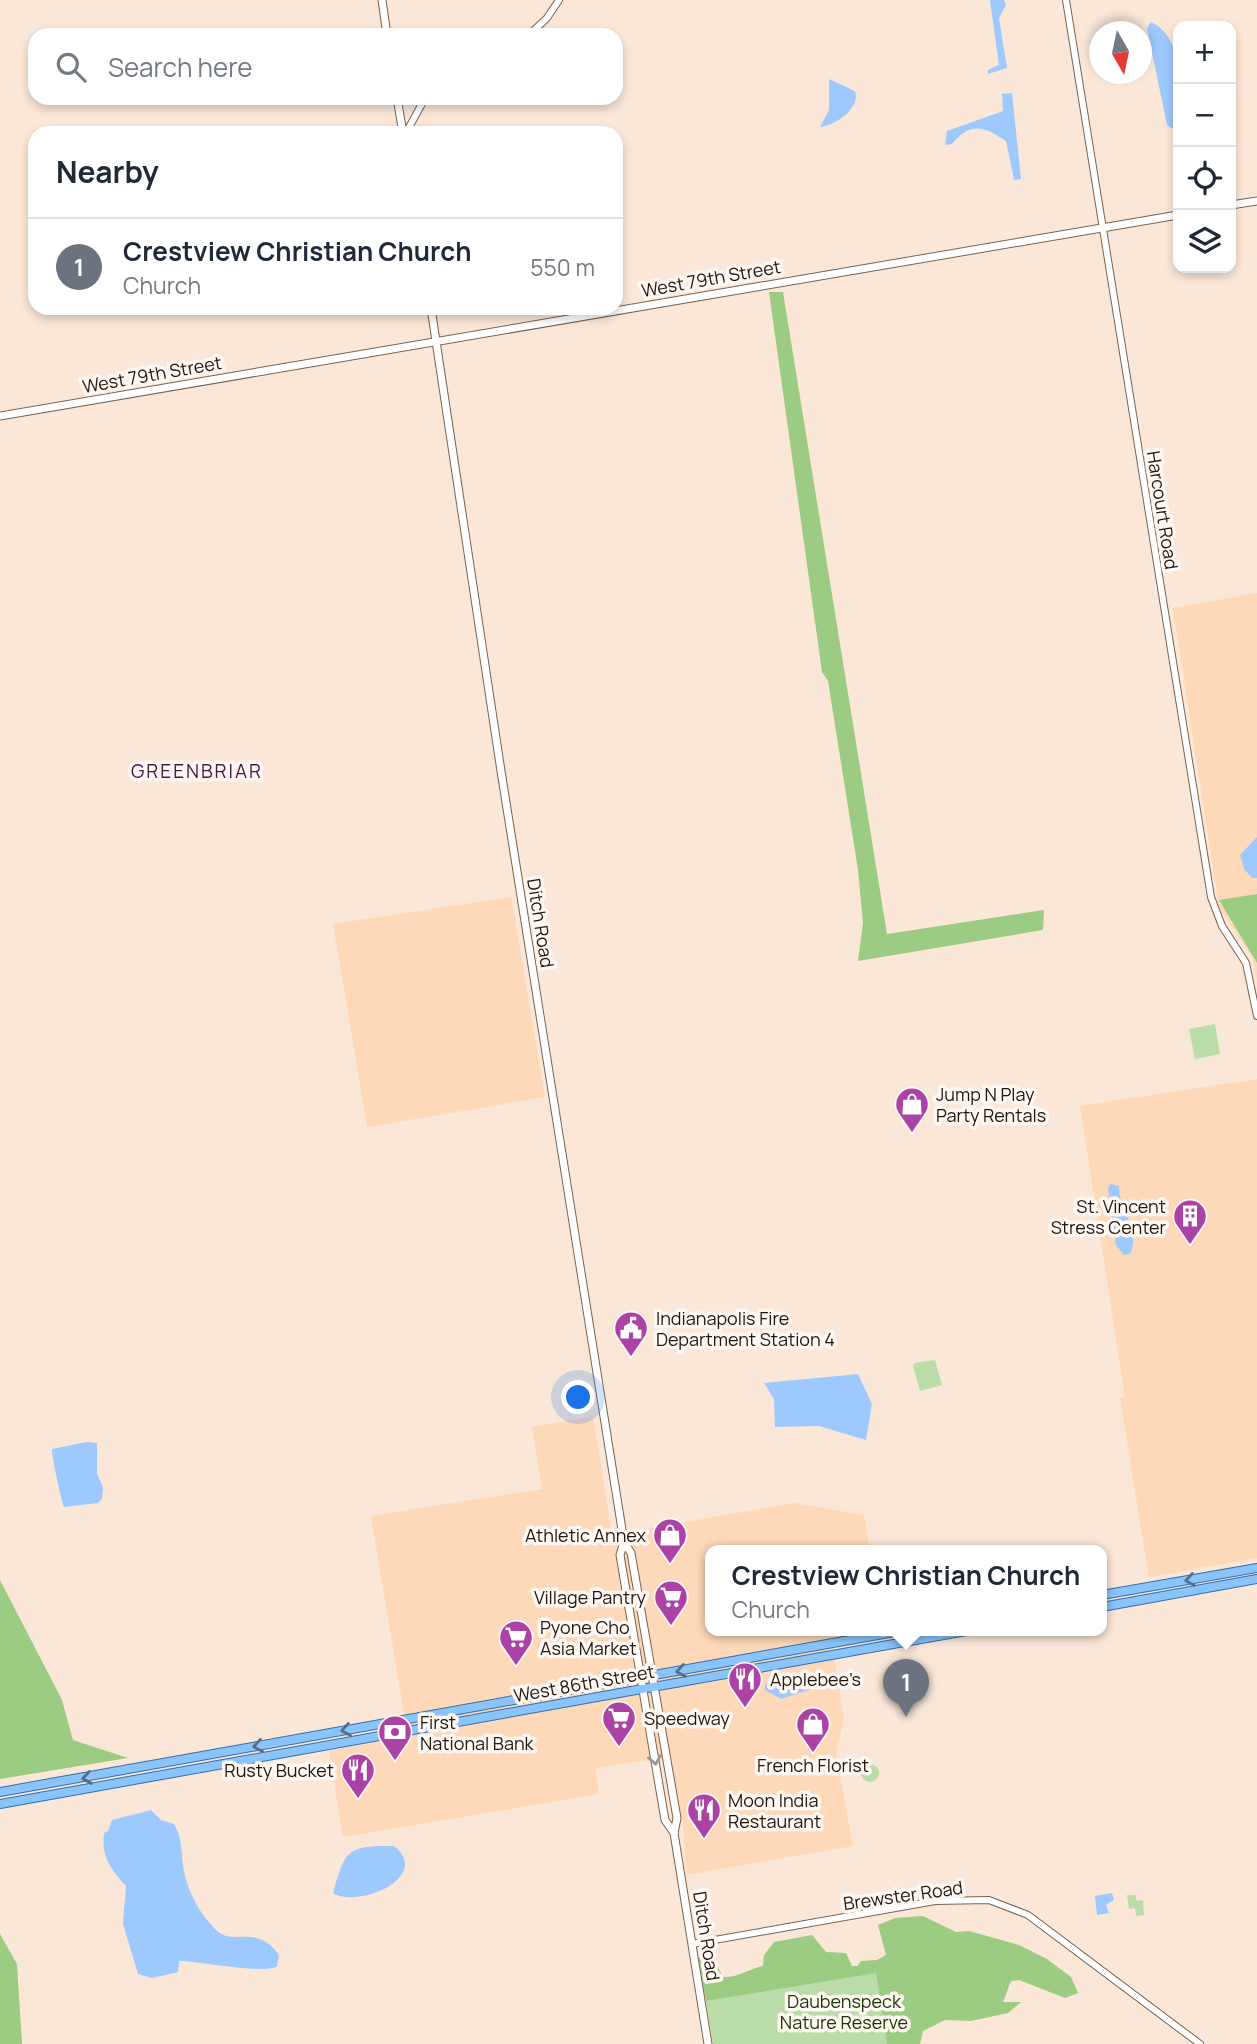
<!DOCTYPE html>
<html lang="en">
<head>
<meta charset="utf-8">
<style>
	body { margin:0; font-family:Manrope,sans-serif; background:#f2f2f3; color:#1f2937 }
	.controls { position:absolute; right:21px; top:21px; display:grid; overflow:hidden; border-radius:14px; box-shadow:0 4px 10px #0003 }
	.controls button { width:63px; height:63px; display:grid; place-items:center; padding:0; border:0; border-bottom:2px solid #e0e1e3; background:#fff; color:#1f2937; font:35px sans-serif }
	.compass { position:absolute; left:1089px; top:21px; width:63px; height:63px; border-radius:50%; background:#fff; box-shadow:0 4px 10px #0003; rotate:171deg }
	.you { position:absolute; left:579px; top:1398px; width:24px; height:24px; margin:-18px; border:5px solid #fff; border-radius:50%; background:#1a73e8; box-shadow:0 0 0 10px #1a73e833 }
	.badge { display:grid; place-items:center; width:46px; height:46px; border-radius:50%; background:#b45309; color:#fff; font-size:23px; font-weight:700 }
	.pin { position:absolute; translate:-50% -58px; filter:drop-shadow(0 2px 4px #0008) }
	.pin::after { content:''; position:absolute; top:37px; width:24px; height:21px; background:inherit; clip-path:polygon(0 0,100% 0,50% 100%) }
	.popup { position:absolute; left:705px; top:1545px; width:402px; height:91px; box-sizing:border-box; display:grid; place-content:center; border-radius:14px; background:#fff; filter:drop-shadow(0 2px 5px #0005); font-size:23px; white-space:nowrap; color:#747a83 }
	.popup b { font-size:26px; color:#1f2937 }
	.popup::after { content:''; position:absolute; left:50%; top:100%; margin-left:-14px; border:14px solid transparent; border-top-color:#fff }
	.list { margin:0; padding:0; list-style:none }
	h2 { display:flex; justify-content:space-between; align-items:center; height:91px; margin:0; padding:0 28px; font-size:30px }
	h2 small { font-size:23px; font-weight:400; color:#747a83 }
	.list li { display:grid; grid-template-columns:46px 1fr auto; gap:21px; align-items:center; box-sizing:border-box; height:98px; padding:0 28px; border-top:2px solid #e0e1e3 }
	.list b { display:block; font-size:26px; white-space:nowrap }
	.list p { margin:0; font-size:23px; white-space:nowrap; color:#747a83 }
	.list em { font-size:23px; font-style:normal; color:#747a83 }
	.icon { flex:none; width:38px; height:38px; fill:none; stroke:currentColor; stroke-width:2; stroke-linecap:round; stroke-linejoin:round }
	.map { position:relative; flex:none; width:1257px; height:2044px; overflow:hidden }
	.search { position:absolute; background:#fff; box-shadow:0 4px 10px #0003; left:28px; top:28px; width:595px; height:77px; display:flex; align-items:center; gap:18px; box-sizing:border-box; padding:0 24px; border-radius:21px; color:#747a83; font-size:26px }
	.panel { position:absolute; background:#fff; box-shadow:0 4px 10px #0003; left:28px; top:126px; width:595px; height:189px; border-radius:21px }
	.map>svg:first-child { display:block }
</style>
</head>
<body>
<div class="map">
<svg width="1257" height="2044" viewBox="0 0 1257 2044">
	<rect width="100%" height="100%" fill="#fae7d8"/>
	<g fill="#fdd8b9">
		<path d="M 1257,593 L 1257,980 L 1253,958 L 1219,907 L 1173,608 Z"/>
		<path d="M 511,897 L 545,1097 L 367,1127 L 333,924 Z"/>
		<path d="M 1257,1079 L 1257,1558 L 1149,1577 L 1120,1398 L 1125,1397 L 1080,1106 Z"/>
		<path d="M 593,1416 L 612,1535 L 794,1503 L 864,1515 L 870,1551 L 710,1551 L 710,1631 L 864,1631 L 831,1638 L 844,1720 L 836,1754 L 853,1846 L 686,1875 L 683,1823 L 670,1757 L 595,1768 L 599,1794 L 343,1837 L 329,1751 L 408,1737 L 371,1516 L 542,1489 L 532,1427 Z"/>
	</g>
	<g fill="#badca8">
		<path d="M 1215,1024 L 1220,1054 L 1195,1059 L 1189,1029 Z"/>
		<path d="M 935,1360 L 942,1385 L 920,1391 L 913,1366 L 915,1363 Z"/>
		<circle cx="870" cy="1773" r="9"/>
		<path d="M 1127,1895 L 1135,1895 L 1137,1901 L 1143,1900 L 1144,1915 L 1136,1916 L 1135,1908 L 1129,1909 Z"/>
		<path d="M 876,1972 L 887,2044 L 713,2044 L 706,2001 Z"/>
	</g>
	<g fill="#9ccb82">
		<path d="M 769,292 L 783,292 L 887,934 L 1044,910 L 1043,930 L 858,961 L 863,923 L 858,870 L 828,681 L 822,672 Z"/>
		<path d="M 1257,894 L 1257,963 L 1219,900 Z"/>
		<path d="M 0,1580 L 62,1700 L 73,1740 L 128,1758 L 0,1779 Z"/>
		<path d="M 923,1916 L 956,1932 L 969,1931 L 1019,1945 L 1047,1959 L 1071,1977 L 1078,1993 L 1065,1998 L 1019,1980 L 1011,1981 L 1003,2002 L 1021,2002 L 1008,2013 L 971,2021 L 945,2020 L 923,2031 L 920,2044 L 887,2044 L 876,1973 L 706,2001 L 698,1957 L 716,1963 L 723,1977 C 738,1978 748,1969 763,1966 L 764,1955 L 774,1942 L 812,1935 L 826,1952 L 846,1953 L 852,1966 L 857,1966 L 861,1961 L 877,1960 L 886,1955 L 878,1925 L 895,1918 Z"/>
		<path d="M 0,1934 L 17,1964 L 22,2044 L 0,2044 Z"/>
	</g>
	<g fill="#9dc9fe">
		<path d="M 990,0 L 1004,0 L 1006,5 L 999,18 L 1007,68 L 988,74 L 988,70 L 999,65 Z"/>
		<path d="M 1151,22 C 1187,39 1178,94 1178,127 L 1171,128 L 1167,125 L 1147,28 Z"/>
		<path d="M 829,79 L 855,91 C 861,108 836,125 820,127 L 829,110 Z"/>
		<path d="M 1012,93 L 1021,179 L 1014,180 L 1006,141 C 984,127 971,121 952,144 L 945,145 L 947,131 L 1003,111 L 1002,94 Z"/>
		<path d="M 1257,837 L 1257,878 L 1252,878 L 1244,869 L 1240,855 Z"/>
		<path d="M 1110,1184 L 1119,1186 C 1118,1209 1142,1231 1130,1254 L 1124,1255 L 1116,1245 L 1108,1189 Z"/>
		<path d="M 858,1374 L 872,1404 L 866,1440 L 819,1426 L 775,1427 L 774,1399 L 764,1383 Z"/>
		<path d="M 87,1442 L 97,1443 L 97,1474 L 103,1487 L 102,1499 L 98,1503 L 64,1507 C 62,1503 51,1454 52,1449 Z"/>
		<path d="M 800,1673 L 806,1673 L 814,1688 L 781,1699 L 765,1690 L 765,1684 L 787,1681 Z"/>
		<path d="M 151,1810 L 161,1820 L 174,1824 C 183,1839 181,1855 184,1872 C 189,1894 200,1914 216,1930 C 233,1947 256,1923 279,1955 L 277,1966 C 265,1975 200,1961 179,1961 L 178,1972 L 152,1978 L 138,1974 L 123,1924 L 126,1886 C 111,1869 101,1857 104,1833 L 108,1831 L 112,1820 Z"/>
		<path d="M 394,1846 C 433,1877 358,1909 333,1893 C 345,1851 346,1845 394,1846 Z"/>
		<path d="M 1112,1893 L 1114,1900 L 1106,1905 L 1109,1913 L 1097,1915 L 1095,1896 Z"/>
	</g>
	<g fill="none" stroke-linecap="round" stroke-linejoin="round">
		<g stroke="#7d624c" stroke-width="8">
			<g id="tertiary">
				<path d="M 1066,0 L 1211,897 L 1222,926 L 1246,963 L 1257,1016"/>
				<path d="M 529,35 L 547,18 L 559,0"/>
				<path d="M 406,133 L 425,98"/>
				<path d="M 692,1944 L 935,1901 L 989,1900 L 1028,1915 L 1200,2044"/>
			</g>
		</g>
		<g stroke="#7d624c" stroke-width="9">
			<g id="secondary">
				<path d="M 382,0 L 387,35"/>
				<path d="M 397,98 L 403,133"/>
				<path d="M 1231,205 L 1257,201"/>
				<path d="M 431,308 L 501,771 L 624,1542 L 631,1553 L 677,1818 L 674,1833 L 708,2044"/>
				<path d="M 0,416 L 1178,215"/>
				<path d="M 624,1542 L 620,1555 L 665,1820 L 674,1833"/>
			</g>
		</g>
		<g stroke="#336ea8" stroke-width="10">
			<g id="primary">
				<path d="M 1102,1595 L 1257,1568"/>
				<path d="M 1102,1607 L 1257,1579"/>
				<path d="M 0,1792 L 900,1631"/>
				<path d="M 0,1804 L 966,1631"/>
			</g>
		</g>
		<use href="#tertiary" stroke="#fff" stroke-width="6"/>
		<use href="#secondary" stroke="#fff" stroke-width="7"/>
		<use href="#primary" stroke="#8ac4fd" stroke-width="8"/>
	</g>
	<defs><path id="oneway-chevron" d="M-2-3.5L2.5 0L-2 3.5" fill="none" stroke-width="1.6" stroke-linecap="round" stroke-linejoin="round" transform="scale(1.75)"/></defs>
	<g stroke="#566e86">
		<use href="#oneway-chevron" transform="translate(1190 1580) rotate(170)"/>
		<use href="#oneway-chevron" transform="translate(681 1671) rotate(170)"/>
		<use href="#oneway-chevron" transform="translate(346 1730) rotate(170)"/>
		<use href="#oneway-chevron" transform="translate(258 1746) rotate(170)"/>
		<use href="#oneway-chevron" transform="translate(87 1778) rotate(170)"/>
	</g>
	<use stroke="#9c9793" href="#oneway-chevron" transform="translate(655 1760) rotate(80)"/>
	<defs>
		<g id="shop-pin" transform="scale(1.75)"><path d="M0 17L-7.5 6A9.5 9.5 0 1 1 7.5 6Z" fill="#ab43a6" stroke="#fef7f2"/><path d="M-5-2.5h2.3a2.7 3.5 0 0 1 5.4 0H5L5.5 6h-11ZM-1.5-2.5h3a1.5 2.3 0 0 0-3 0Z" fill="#fff"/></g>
		<g id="building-pin" transform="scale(1.75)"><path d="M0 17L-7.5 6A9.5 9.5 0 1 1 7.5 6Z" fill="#ab43a6" stroke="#fef7f2"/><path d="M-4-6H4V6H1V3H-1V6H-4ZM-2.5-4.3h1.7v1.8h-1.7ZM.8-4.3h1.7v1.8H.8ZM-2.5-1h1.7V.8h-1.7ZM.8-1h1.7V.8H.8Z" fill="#fff"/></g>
		<g id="civic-pin" transform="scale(1.75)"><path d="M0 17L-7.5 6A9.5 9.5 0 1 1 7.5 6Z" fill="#ab43a6" stroke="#fef7f2"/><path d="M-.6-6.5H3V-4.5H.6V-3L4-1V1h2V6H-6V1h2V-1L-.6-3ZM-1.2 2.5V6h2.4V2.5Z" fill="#fff"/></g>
		<g id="supermarket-pin" transform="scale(1.75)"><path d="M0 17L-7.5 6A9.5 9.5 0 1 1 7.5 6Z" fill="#ab43a6" stroke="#fef7f2"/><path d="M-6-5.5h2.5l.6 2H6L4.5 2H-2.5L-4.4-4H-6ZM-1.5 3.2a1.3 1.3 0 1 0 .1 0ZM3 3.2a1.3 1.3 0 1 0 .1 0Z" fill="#fff"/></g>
		<g id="restaurant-pin" transform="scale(1.75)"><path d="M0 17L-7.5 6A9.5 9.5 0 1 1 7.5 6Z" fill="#ab43a6" stroke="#fef7f2"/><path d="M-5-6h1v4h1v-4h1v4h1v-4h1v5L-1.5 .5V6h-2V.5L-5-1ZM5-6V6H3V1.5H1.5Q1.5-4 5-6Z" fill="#fff"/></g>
		<g id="bank-pin" transform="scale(1.75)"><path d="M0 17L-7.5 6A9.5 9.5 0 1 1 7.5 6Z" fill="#ab43a6" stroke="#fef7f2"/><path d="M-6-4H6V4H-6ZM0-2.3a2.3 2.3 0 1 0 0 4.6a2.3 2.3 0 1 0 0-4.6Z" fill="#fff"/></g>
	</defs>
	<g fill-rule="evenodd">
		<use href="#shop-pin" x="912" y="1104"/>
		<use href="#building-pin" x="1190" y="1216"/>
		<use href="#civic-pin" x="631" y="1328"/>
		<use href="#shop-pin" x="670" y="1535"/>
		<use href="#supermarket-pin" x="671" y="1597"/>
		<use href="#supermarket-pin" x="516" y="1637"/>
		<use href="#restaurant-pin" x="745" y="1679"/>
		<use href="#supermarket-pin" x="619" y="1718"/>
		<use href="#shop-pin" x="813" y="1724"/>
		<use href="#bank-pin" x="395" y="1732"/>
		<use href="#restaurant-pin" x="358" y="1770"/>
		<use href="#restaurant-pin" x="704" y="1810"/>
	</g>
	<g text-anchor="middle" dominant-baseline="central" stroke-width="7" stroke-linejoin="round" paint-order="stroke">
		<g font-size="18" fill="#22170e" stroke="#fef7f2">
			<text transform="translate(711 278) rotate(-10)">West 79th Street</text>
			<text transform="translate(152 374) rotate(-10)">West 79th Street</text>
			<text transform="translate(1163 510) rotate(81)">Harcourt Road</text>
			<text transform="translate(541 923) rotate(81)">Ditch Road</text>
			<text transform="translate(584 1683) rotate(-10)">West 86th Street</text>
			<text transform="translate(903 1895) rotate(-8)">Brewster Road</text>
			<text transform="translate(707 1936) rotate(81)">Ditch Road</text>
		</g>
		<g font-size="18" fill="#22170e" stroke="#fef7f2" text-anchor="start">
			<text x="936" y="1094">Jump N Play<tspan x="936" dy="21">Party Rentals</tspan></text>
			<text x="1166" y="1206" text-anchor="end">St. Vincent<tspan x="1166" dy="21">Stress Center</tspan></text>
			<text x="656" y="1318">Indianapolis Fire<tspan x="656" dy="21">Department Station 4</tspan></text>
			<text x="646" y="1535" text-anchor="end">Athletic Annex</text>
			<text x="646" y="1597" text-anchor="end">Village Pantry</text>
			<text x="540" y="1627">Pyone Cho<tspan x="540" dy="21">Asia Market</tspan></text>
			<text x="770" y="1679">Applebee's</text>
			<text x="644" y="1718">Speedway</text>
			<text x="420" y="1722">First<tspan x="420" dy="21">National Bank</tspan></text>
			<text x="813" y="1765" text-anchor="middle">French Florist</text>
			<text x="334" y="1770" text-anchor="end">Rusty Bucket</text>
			<text x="728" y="1800">Moon India<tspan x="728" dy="21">Restaurant</tspan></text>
		</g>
		<g font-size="18" fill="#193602" stroke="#fef7f2">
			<text x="844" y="2001">Daubenspeck<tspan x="844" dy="21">Nature Reserve</tspan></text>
		</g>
		<g font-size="19" letter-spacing="2" fill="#491746" stroke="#fef7f2">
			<text x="197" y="771">GREENBRIAR</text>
		</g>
	</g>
</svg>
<div class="controls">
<button>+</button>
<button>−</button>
<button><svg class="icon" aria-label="locate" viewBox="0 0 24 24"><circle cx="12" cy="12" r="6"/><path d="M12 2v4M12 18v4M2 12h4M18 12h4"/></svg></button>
<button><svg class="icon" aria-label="layers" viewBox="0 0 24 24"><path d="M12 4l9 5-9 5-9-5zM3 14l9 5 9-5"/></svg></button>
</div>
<svg class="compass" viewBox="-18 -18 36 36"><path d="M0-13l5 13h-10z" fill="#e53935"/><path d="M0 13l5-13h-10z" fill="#747a83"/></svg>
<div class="you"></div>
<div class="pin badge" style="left:906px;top:1717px;background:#6b7280">1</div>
<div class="popup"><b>Crestview Christian Church</b>Church</div>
<div class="search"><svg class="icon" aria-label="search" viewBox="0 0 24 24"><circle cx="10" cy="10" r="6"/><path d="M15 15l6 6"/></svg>Search here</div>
<section class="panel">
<h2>Nearby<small></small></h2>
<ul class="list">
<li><span class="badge" style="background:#6b7280">1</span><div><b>Crestview Christian Church</b><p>Church</p></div><em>550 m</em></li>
</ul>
</section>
</div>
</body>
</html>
